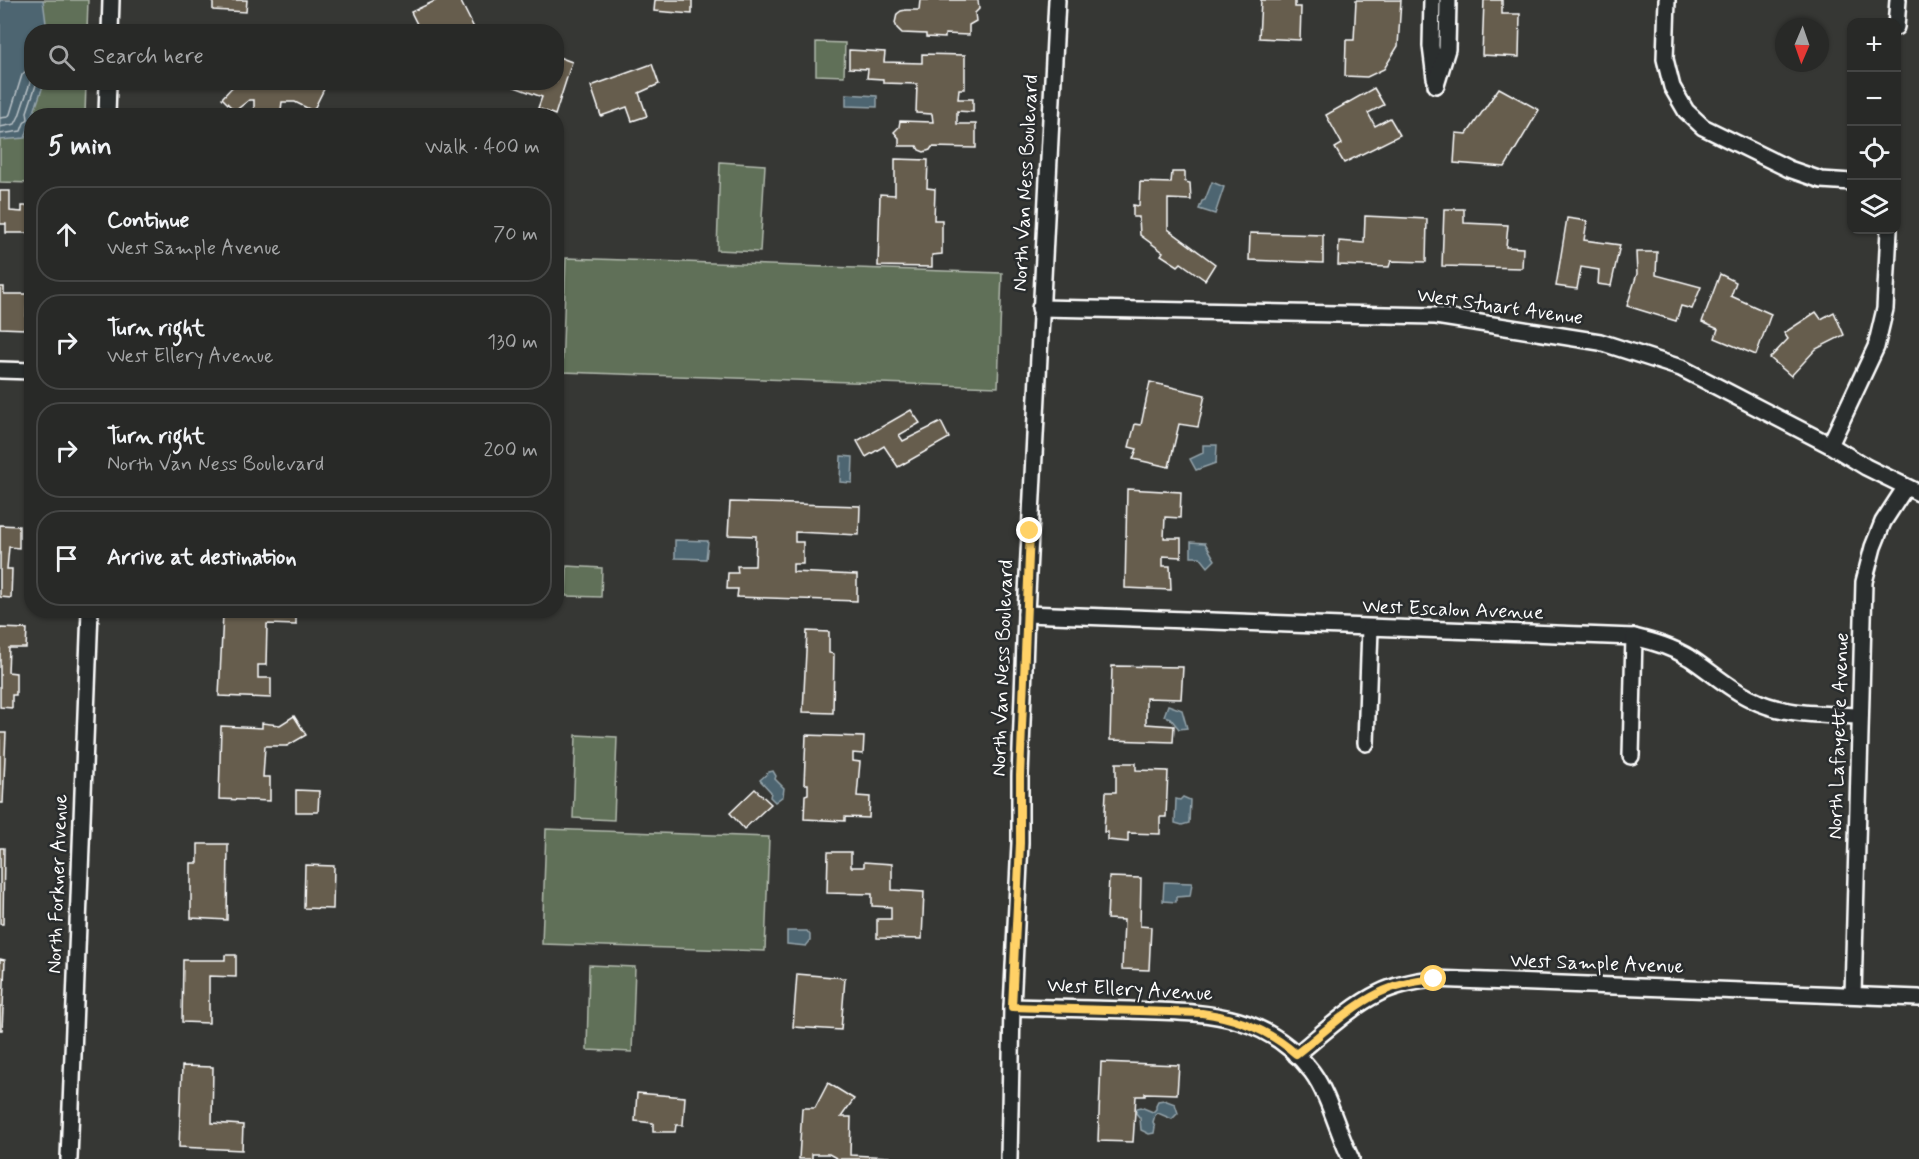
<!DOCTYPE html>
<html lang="en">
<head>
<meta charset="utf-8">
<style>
	body { margin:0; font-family:Mynerve,sans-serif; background:#343533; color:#f1f3f6 }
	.controls { position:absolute; right:18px; top:18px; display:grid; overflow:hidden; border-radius:12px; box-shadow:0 2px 4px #0004 }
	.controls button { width:54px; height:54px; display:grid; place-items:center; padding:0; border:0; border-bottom:2px solid #444544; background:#282927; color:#f1f3f6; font:30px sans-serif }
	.compass { position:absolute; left:1775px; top:18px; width:54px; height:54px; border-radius:50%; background:#282927; box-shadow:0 2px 4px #0004; rotate:182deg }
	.stop { position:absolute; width:18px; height:18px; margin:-14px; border:4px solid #ffd166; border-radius:50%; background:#fff }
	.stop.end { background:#ffd166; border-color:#fff; box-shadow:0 2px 6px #0008 }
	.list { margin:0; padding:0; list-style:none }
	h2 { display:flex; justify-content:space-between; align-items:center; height:78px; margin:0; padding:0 24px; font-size:26px }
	h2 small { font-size:20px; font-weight:400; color:#a5a6a7 }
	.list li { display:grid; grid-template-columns:39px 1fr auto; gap:18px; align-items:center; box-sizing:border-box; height:96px; margin:0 12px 12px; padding:0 12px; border:2px solid #444544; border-radius:24px }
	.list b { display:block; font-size:22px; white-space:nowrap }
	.list p { margin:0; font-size:20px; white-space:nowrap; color:#a5a6a7 }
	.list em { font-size:20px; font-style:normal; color:#a5a6a7 }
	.icon { flex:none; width:33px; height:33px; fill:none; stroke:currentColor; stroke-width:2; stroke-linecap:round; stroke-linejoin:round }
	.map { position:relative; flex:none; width:1919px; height:1159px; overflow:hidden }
	.search { position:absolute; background:#282927; box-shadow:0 2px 4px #0004; left:24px; top:24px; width:540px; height:66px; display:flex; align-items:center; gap:15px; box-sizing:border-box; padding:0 21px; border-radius:24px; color:#a5a6a7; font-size:22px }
	.panel { position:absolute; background:#282927; box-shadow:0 2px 4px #0004; left:24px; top:108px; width:540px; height:510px; border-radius:24px }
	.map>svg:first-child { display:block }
</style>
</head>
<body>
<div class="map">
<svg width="1919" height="1159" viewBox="0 0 1919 1159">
	<rect width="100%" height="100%" fill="#363734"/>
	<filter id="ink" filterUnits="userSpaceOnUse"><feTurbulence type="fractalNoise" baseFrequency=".0167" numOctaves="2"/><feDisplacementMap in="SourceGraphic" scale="12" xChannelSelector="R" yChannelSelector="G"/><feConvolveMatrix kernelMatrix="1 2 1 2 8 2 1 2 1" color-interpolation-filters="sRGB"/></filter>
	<g filter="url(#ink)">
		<g fill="#617058" stroke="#b0b8ac" stroke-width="1.5">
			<path d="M 0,0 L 88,0 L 87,31 L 32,32 L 32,82 L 86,83 L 85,115 L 32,116 L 31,183 L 0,182 Z"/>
			<path d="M 816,42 L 845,43 L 844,76 L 816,75 Z"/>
			<path d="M 720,162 L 765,165 L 760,252 L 717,250 Z"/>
			<path d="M 566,258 L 1002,273 L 998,387 L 562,372 Z"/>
			<path d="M 567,566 L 602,568 L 601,597 L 566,596 Z"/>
			<path d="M 576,735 L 617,737 L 614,820 L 573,818 Z"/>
			<path d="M 546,829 L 769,837 L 765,951 L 542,944 Z"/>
			<path d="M 589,965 L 635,967 L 632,1052 L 587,1050 Z"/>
		</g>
		<g fill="#4d6571" stroke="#94a3aa" stroke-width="1.5">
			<path d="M 0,0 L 43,0 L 47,31 L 32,32 L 32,82 L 44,83 L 25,138 L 0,140 Z"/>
			<path d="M 846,94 L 877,96 L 877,107 L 846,106 Z"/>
			<path d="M 1212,182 L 1224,187 L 1215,214 L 1199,209 L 1202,201 L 1205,200 Z"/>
			<path d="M 1203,445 L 1217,445 L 1216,463 L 1196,470 L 1190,459 L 1203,453 Z"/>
			<path d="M 841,456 L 853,457 L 852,483 L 840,482 Z"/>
			<path d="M 675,540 L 708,541 L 706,559 L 675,558 Z"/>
			<path d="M 1191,542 L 1205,543 L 1215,560 L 1208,567 L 1200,557 L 1191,557 Z"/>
			<path d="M 1168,705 L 1182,710 L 1187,728 L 1179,729 L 1170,718 L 1164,716 Z"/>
			<path d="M 773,771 L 776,776 L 775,779 L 784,788 L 783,796 L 775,802 L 770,797 L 771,792 L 760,780 L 769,772 Z"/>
			<path d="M 1183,797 L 1190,800 L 1189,823 L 1182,825 L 1175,823 L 1176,799 L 1180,800 Z"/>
			<path d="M 1164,882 L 1192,883 L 1190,896 L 1176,897 L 1176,902 L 1163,901 Z"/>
			<path d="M 787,931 L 807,931 L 810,935 L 810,941 L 806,946 L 787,944 Z"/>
			<path d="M 1164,1100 L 1175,1104 L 1178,1113 L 1172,1119 L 1158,1113 L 1155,1115 L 1153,1122 L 1155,1127 L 1154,1133 L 1149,1134 L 1141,1130 L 1140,1118 L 1136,1113 L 1137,1108 L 1141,1107 L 1153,1112 L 1156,1109 L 1156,1105 L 1158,1101 Z"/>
		</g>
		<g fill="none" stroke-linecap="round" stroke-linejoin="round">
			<g stroke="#b8c1c6" stroke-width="1.5">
				<path d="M 0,118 L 8,117 L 10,114 L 22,75 L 32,64"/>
				<path d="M 0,127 L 15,124 L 19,116 L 32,77"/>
				<path d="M 0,134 L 21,131 L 24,123 L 28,119 L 27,112 L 37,82"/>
			</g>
		</g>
		<g fill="#665d4e" stroke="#fff" stroke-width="1.5">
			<path d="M 213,0 L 247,0 L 246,12 L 213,10 Z"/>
			<path d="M 437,0 L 460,0 L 476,32 L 421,32 L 411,12 Z"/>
			<path d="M 655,0 L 692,0 L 692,14 L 654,11 Z"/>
			<path d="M 920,0 L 978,0 L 979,9 L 975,13 L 976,21 L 969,25 L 969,35 L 945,34 L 945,38 L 926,37 L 926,34 L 902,33 L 897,28 L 895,23 L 897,14 L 901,11 L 906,10 L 919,10 Z"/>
			<path d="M 1261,0 L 1295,0 L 1295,7 L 1301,7 L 1300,40 L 1259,38 Z"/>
			<path d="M 1356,0 L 1401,0 L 1398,46 L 1384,69 L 1367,77 L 1345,76 L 1346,40 L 1354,40 Z"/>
			<path d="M 1484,0 L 1502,0 L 1502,14 L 1520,14 L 1519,57 L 1482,55 Z"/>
			<path d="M 849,50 L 885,52 L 884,62 L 922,63 L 922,54 L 965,55 L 965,89 L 959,89 L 958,99 L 973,99 L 973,112 L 957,111 L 957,124 L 976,124 L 976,148 L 932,147 L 930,150 L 924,152 L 919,150 L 917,146 L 899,146 L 899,138 L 894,132 L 899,127 L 900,121 L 933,122 L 932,114 L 916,113 L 917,84 L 883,83 L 883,79 L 867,78 L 868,69 L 849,68 Z"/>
			<path d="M 556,56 L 572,62 L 555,115 L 538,108 L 542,97 L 501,82 L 556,82 Z"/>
			<path d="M 652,64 L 659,84 L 639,93 L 647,116 L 632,121 L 627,107 L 601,116 L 591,86 Z"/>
			<path d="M 321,82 L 326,85 L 313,111 L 295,102 L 282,102 L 281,110 L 267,110 L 266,113 L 254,113 L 254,100 L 249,100 L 235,111 L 222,98 L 237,82 Z"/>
			<path d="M 1374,88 L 1384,105 L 1368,113 L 1375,126 L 1390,118 L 1400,135 L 1344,163 L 1335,148 L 1342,144 L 1326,115 Z"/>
			<path d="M 1499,88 L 1539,110 L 1505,167 L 1454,163 L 1456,133 L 1467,134 Z"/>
			<path d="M 895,159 L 928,160 L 927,188 L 935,189 L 934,220 L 942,220 L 942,254 L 932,255 L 932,267 L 878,266 L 880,194 L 895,195 Z"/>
			<path d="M 1172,172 L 1185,172 L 1185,182 L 1190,183 L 1191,200 L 1168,199 L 1168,229 L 1215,264 L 1205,280 L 1181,263 L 1178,266 L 1161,255 L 1163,252 L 1140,235 L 1139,217 L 1133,217 L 1133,205 L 1139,206 L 1140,182 L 1171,183 Z"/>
			<path d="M 0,191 L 10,191 L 10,211 L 22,212 L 22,206 L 32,206 L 32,233 L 6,233 L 6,224 L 0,224 Z"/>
			<path d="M 1444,209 L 1464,209 L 1464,223 L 1508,225 L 1506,247 L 1523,248 L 1522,268 L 1442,266 Z"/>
			<path d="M 1365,216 L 1427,219 L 1426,262 L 1391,261 L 1389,267 L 1338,265 L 1339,241 L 1364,243 Z"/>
			<path d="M 1567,218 L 1587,221 L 1584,240 L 1620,245 L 1611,286 L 1598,284 L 1599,270 L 1581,267 L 1577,289 L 1556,286 Z"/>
			<path d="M 1250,233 L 1323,235 L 1323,263 L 1249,260 Z"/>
			<path d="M 1636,252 L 1657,252 L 1656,275 L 1701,287 L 1692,309 L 1681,306 L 1676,321 L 1627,306 L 1637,274 Z"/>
			<path d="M 1720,274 L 1736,282 L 1731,296 L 1771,314 L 1756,355 L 1715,338 L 1718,329 L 1702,322 Z"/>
			<path d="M 0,287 L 4,287 L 4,294 L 27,294 L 26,329 L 0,328 Z"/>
			<path d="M 1816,312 L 1821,319 L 1834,312 L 1844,335 L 1816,349 L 1791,376 L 1770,358 L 1788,339 L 1784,333 Z"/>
			<path d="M 1150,382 L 1205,395 L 1198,427 L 1179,424 L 1169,467 L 1133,459 L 1137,449 L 1129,447 L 1135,424 L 1141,425 Z"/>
			<path d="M 911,410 L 920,423 L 899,435 L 903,441 L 941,422 L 949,438 L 898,467 L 884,446 L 866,457 L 857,441 Z"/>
			<path d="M 1127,489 L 1181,492 L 1180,518 L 1165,517 L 1164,538 L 1181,538 L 1181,557 L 1163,556 L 1163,566 L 1170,566 L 1171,590 L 1125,588 Z"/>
			<path d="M 730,502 L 860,506 L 859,535 L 795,532 L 795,542 L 803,542 L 803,564 L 793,564 L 793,572 L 857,575 L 857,601 L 737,597 L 738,589 L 727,589 L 728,573 L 738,573 L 737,566 L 755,566 L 756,536 L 728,535 Z"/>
			<path d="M 0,525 L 19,526 L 19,548 L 9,547 L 7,569 L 12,569 L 11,598 L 0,597 Z"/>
			<path d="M 258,610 L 296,610 L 296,625 L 267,624 L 266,665 L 258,665 L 258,678 L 271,678 L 271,698 L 219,696 L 223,614 L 257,615 Z"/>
			<path d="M 0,628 L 27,629 L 26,648 L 9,648 L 8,672 L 16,673 L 16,695 L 12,695 L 12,708 L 0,707 Z"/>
			<path d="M 807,631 L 829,632 L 829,653 L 834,654 L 833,713 L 803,712 Z"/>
			<path d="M 1112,666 L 1183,667 L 1181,699 L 1146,698 L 1146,724 L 1174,726 L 1173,742 L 1110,740 Z"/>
			<path d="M 294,716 L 306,735 L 287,746 L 265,746 L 263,777 L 270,777 L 270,801 L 219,799 L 221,726 L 262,728 L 262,723 L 280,725 Z"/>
			<path d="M 0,733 L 6,733 L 3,803 L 0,803 Z"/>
			<path d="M 806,735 L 864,737 L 863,754 L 853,753 L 853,761 L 860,762 L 857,796 L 870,797 L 869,818 L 845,817 L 845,821 L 804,819 L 805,795 L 808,794 L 808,784 L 804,784 Z"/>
			<path d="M 1116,763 L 1136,763 L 1136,770 L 1168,771 L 1166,817 L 1160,817 L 1160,834 L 1128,833 L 1128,842 L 1108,840 L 1108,832 L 1104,832 L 1106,792 L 1116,792 Z"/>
			<path d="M 755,789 L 771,804 L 744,829 L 730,813 Z"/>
			<path d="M 296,790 L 319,791 L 318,812 L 296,812 Z"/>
			<path d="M 198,844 L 228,844 L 227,920 L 191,918 L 191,863 L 198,863 Z"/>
			<path d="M 0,848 L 4,848 L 3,924 L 0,924 Z"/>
			<path d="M 828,852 L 851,852 L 851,867 L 864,867 L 864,862 L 892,864 L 892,890 L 924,892 L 922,939 L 877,938 L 877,919 L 891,919 L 891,907 L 872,906 L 872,894 L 827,893 Z"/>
			<path d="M 305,865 L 334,866 L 333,909 L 304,908 Z"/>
			<path d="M 1109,877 L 1141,878 L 1140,926 L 1151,927 L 1149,970 L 1122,969 L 1124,920 L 1107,919 Z"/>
			<path d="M 225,955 L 236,955 L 236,977 L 209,976 L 209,1023 L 182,1022 L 183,960 L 225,960 Z"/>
			<path d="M 0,959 L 5,960 L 2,1030 L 0,1030 Z"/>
			<path d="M 797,974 L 845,978 L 841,1030 L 793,1027 Z"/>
			<path d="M 1101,1062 L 1179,1065 L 1177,1094 L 1145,1093 L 1145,1096 L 1136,1096 L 1133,1142 L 1098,1141 Z"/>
			<path d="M 182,1066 L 213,1067 L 212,1123 L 243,1125 L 242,1150 L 179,1147 Z"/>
			<path d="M 828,1083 L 854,1099 L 841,1117 L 851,1117 L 850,1155 L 890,1157 L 890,1159 L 838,1159 L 829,1154 L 812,1154 L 812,1159 L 799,1159 L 802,1108 L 815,1108 Z"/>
			<path d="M 637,1093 L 685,1097 L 683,1125 L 676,1125 L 675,1132 L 653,1132 L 653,1123 L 635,1121 Z"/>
		</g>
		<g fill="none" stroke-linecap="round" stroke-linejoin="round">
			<g stroke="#fff" stroke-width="20">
				<g id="minor">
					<path d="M 1432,0 L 1431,46 L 1435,78"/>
					<path d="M 1667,0 L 1665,59 L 1672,87 L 1686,111 L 1703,127 L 1789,169 L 1821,180 L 1852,182"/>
					<path d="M 1896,27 L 1898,0"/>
					<path d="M 110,32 L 111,0"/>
					<path d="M 1436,85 L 1447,49 L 1448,0"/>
					<path d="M 107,116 L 108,82"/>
					<path d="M 1040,308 L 1436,316 L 1600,342 L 1681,368 L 1830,445 L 1866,467 L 1919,493"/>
					<path d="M 0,370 L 32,371"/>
					<path d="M 1830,445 L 1876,347 L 1885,309 L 1889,230"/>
					<path d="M 1026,614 L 1634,637 C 1654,642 1672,647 1690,658 C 1710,671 1729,689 1751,699 C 1784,716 1824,714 1860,716"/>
					<path d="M 1366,743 L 1370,628"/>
					<path d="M 1631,756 L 1634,637"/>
					<path d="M 1853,994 L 1864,582 L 1873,547 L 1883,522 L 1905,488"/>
					<path d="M 1012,1007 C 1051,1008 1090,1009 1130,1010 C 1200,1013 1264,1009 1312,1072 C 1329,1095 1338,1133 1351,1159"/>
					<path d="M 1296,1055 C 1322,1034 1350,1007 1379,993 C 1397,984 1415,981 1434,979 L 1919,998"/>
					<path d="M 69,1159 L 90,610"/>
					<path d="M 1009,1159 L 1012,1007 L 1020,843 L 1020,776 L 1026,614 L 1057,0"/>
				</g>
			</g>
			<use href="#minor" stroke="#2a2d2e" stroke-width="15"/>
		</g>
	</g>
	<g fill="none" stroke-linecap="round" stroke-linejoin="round" filter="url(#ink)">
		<path stroke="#ffd166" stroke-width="8" d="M 1030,531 L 1020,776 L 1020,843 L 1012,1007 L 1202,1013 C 1238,1018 1269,1030 1296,1054 C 1322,1034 1350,1007 1379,993 C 1397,984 1415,981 1434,979"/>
	</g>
	<g text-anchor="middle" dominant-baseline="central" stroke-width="5" stroke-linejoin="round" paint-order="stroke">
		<g font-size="20" fill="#fff" stroke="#2a2d2e">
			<text transform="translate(1026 183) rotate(-87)">North Van Ness Boulevard</text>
			<text transform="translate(1500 307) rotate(8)">West Stuart Avenue</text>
			<text transform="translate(1453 610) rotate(2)">West Escalon Avenue</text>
			<text transform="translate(1003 668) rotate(-88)">North Van Ness Boulevard</text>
			<text transform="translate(1839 736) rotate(-88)">North Lafayette Avenue</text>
			<text transform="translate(58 884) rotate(-88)">North Forkner Avenue</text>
			<text transform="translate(1597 964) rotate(2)">West Sample Avenue</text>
			<text transform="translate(1130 990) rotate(3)">West Ellery Avenue</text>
		</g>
	</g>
</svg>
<div class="controls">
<button>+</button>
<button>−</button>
<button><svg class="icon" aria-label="locate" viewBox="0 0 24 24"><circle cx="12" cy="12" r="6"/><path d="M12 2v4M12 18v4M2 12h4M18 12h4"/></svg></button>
<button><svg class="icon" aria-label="layers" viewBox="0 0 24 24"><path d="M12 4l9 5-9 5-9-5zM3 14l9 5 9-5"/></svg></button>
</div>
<svg class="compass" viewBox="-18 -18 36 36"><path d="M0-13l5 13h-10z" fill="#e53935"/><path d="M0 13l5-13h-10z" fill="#a5a6a7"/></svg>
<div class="stop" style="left:1434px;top:979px"></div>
<div class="stop end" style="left:1030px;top:531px"></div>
<div class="search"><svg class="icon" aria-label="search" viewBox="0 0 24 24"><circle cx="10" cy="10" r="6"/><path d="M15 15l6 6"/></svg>Search here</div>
<section class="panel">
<h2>5 min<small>Walk · 400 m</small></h2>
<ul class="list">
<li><svg class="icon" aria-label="ahead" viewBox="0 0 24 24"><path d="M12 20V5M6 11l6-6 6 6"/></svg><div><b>Continue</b><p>West Sample Avenue</p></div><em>70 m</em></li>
<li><svg class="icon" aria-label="right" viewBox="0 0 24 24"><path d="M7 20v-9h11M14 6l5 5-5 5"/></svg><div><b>Turn right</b><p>West Ellery Avenue</p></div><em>130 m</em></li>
<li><svg class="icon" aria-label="right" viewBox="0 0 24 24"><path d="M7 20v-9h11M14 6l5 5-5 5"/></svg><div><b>Turn right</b><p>North Van Ness Boulevard</p></div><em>200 m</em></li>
<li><svg class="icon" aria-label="arrive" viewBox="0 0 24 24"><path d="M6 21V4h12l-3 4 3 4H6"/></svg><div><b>Arrive at destination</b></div></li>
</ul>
</section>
</div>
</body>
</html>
